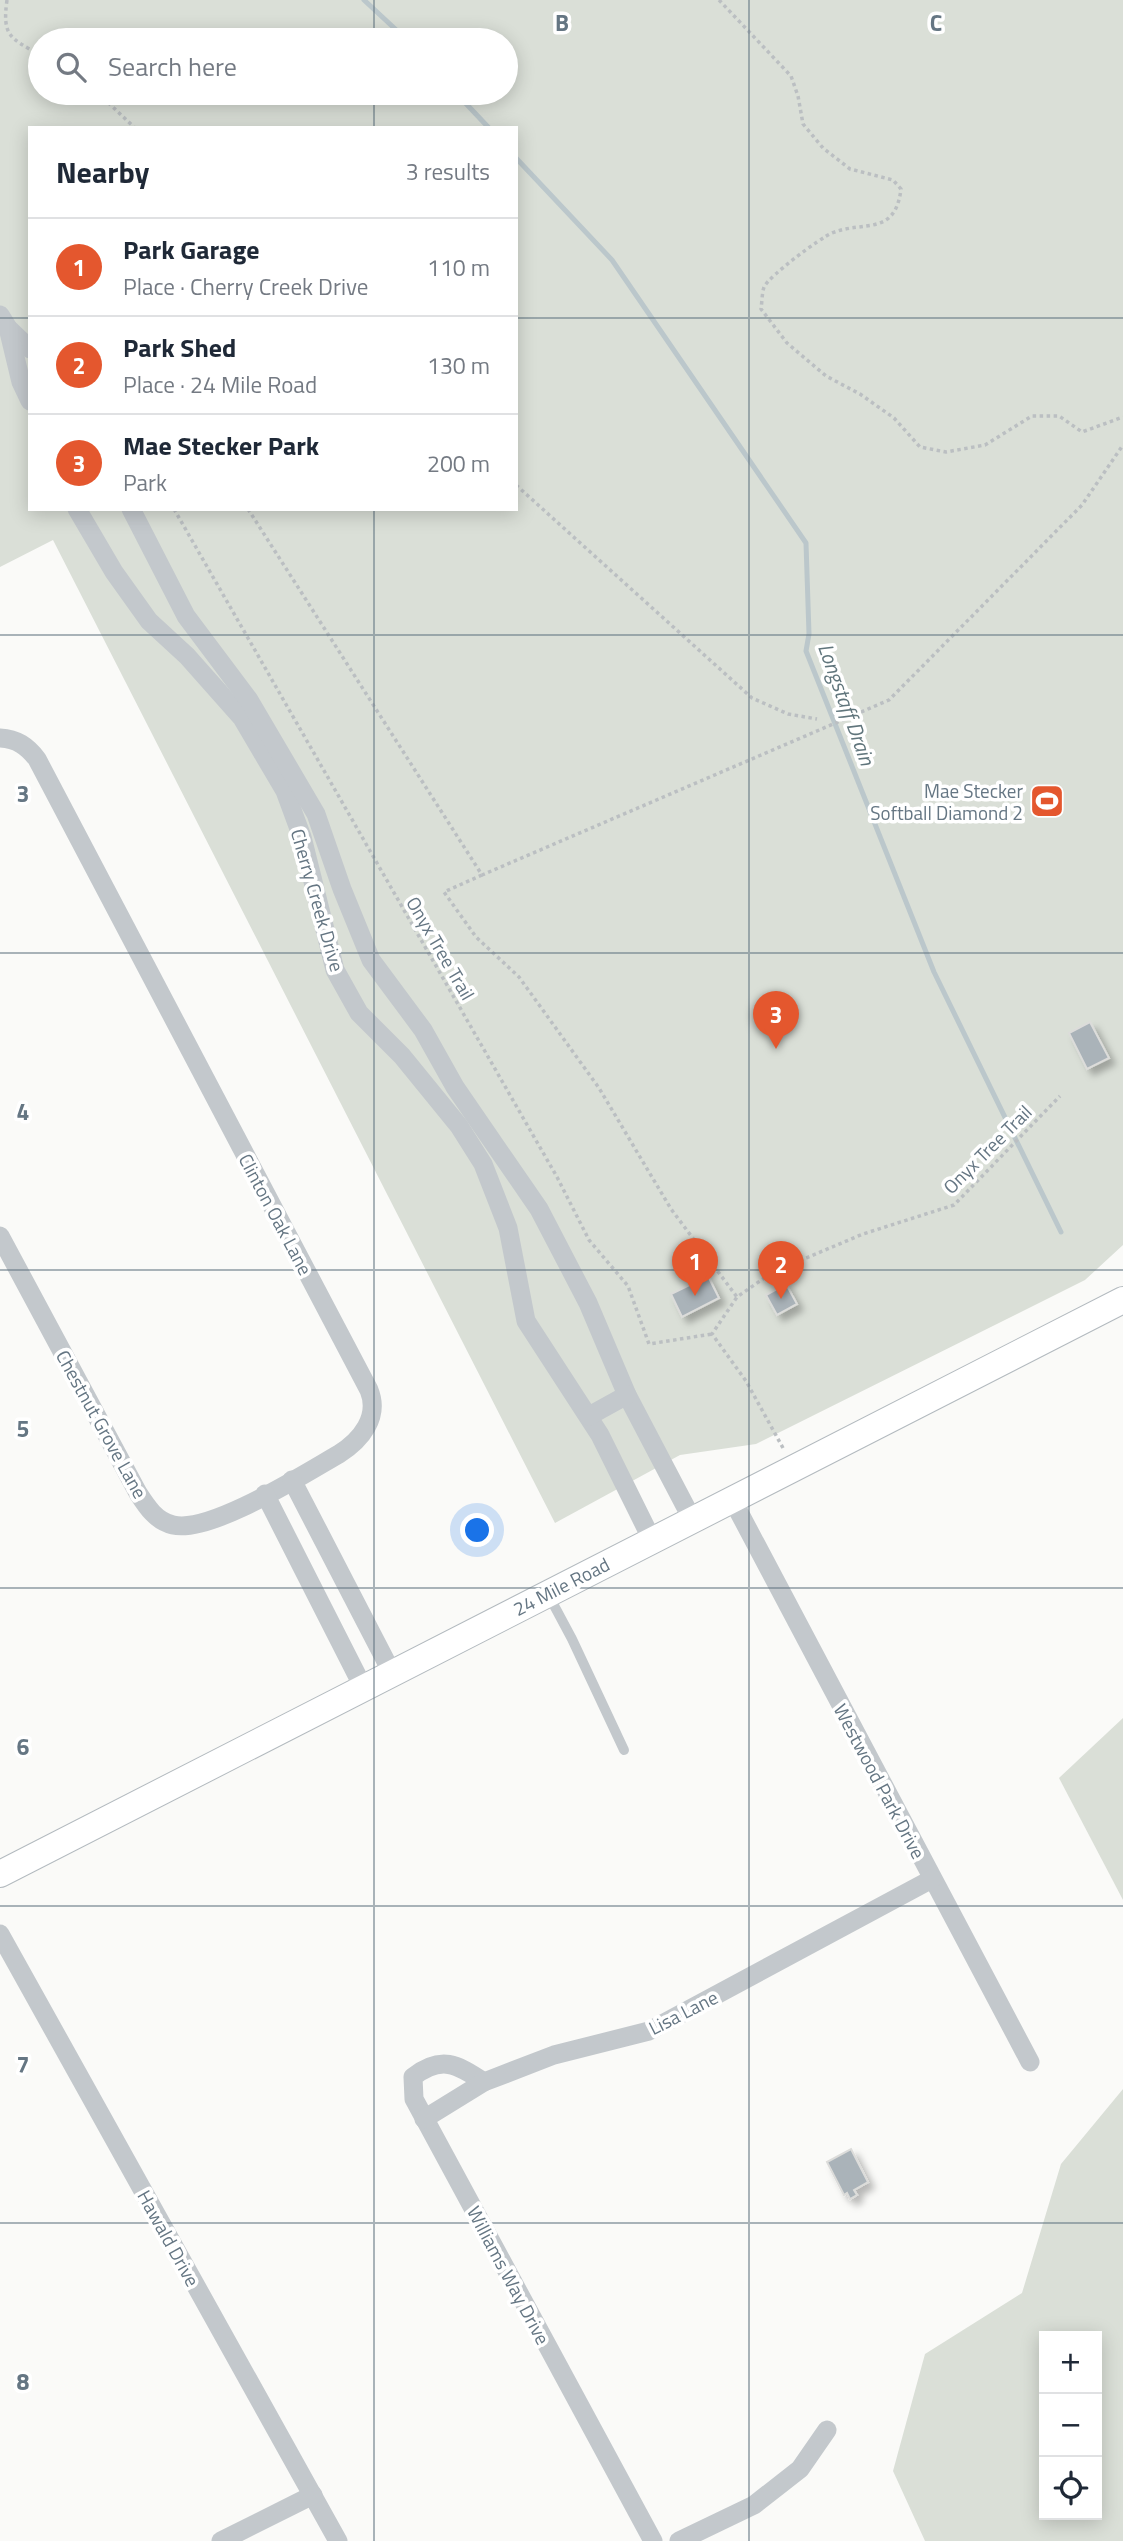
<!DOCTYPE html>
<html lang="en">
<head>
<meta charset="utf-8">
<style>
	body { margin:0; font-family:"Titillium Web",sans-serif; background:#f2f2f3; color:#1f2937 }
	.controls { position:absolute; right:21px; bottom:21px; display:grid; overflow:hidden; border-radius:0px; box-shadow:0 4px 18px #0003 }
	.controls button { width:63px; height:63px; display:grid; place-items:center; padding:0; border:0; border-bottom:2px solid #e0e1e3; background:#fff; color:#1f2937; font:35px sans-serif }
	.you { position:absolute; left:478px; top:1531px; width:24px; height:24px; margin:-18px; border:5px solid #fff; border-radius:50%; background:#1a73e8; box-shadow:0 0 0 10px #1a73e833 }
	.badge { display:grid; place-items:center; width:46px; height:46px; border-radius:50%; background:#e4572e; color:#fff; font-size:23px; font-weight:700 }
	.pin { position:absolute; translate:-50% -58px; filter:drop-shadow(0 2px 4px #0008) }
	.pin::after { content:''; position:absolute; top:37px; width:24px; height:21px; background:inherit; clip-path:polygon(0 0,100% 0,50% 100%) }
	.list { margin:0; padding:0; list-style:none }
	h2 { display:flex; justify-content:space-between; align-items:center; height:91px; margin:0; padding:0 28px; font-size:30px }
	h2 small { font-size:23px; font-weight:400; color:#747a83 }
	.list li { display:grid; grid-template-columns:46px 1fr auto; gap:21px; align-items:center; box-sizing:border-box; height:98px; padding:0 28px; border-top:2px solid #e0e1e3 }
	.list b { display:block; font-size:26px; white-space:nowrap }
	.list p { margin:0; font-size:23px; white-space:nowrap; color:#747a83 }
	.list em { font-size:23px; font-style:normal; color:#747a83 }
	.icon { flex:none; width:38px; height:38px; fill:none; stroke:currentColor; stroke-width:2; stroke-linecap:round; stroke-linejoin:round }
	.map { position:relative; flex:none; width:1123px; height:2541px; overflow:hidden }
	.search { position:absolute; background:#fff; box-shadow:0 4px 18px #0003; left:28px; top:28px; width:490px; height:77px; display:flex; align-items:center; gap:18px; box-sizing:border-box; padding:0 24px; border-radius:38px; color:#747a83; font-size:26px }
	.panel { position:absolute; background:#fff; box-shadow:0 4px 18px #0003; left:28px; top:126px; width:490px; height:385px; border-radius:0px }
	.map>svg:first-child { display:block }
</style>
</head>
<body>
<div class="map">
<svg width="1123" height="2541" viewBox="0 0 1123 2541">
	<defs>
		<filter id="shadow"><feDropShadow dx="6" dy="6" stdDeviation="3.5" flood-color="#0004"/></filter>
	</defs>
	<rect width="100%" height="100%" fill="#fafaf8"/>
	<g fill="#dadfd7" fill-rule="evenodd">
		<path d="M 0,0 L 1123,0 L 1123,1245 L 1085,1280 L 756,1444 L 680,1455 L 555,1523 L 53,540 L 0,567 ZM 40,40 L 506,40 L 506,93 L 40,93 ZM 30,128 L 516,128 L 516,509 L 30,509 Z"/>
		<path d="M 1123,1718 L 1123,1900 L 1059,1778 Z"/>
		<path d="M 1123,2089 L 1123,2541 L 925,2541 L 893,2471 L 925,2354 L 1022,2293 L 1061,2164 ZM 1044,2336 L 1097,2336 L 1097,2515 L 1044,2515 Z"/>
	</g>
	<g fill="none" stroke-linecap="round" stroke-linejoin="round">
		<g stroke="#bbc7cb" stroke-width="5">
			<path d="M 364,0 L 407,40"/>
			<path d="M 456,93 L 489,128"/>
			<path d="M 516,158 L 612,260 L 806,543 L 809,634 L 806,651 L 934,972 L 1061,1232"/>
		</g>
	</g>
	<g fill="#aab3b9" stroke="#dcdcda" stroke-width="2" filter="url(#shadow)">
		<path d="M 1090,1022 L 1109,1058 L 1087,1069 L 1069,1033 Z"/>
		<path d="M 708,1276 L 719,1298 L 682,1317 L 671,1294 Z"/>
		<path d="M 786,1284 L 797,1304 L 777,1315 L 766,1295 Z"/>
		<path d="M 851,2149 L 868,2182 L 854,2190 L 857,2195 L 850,2199 L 847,2193 L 844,2195 L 827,2162 Z"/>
	</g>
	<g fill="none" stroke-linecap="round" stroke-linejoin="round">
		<g stroke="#b3babf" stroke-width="28">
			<path id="secondary" d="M 0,1874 L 1123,1300"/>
		</g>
		<g stroke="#bbbfc2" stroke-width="3.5" stroke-dasharray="3.5 3.5" stroke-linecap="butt">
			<path d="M 7,0 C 2,36 10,38 40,55"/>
			<path d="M 719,0 L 791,76 L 798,96 L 803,124 L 823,148 L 850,169 L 893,180 L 901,189 C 895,237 864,220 832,233 C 820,238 769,276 764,287 C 762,293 762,302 761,309 L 787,343 L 826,376 L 860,394 L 894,418 L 920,447 L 946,452 L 985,445 L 1032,416 L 1059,416 L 1082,432 L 1123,417"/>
			<path d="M 98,93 L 135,128"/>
			<path d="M 516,485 L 752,698 L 788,714 L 817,719"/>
			<path d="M 174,509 L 557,1177 L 589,1240 L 628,1286 L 649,1344 L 712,1334"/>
			<path d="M 248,509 L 482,875 L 889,700 L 1082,505 L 1123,445"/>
			<path d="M 482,875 L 444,892 L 476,937 L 519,977 L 599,1088 L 671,1209 L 737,1297"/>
			<path d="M 783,1448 L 746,1381 L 712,1334 L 737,1297 L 773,1272 L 863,1234 L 954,1205 L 1060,1096"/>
		</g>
		<path stroke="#c3c8cc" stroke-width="10" d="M 549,1596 L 572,1639 L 624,1750"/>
		<g stroke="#c3c8cc" stroke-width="19">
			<path d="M 0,315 L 8,328 L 30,349"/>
			<path d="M 8,328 L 21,382 L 30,401"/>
			<path d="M 77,509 L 114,572 L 149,621 L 187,656 L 242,718 L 285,791 L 302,837 L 335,970 L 359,1013 L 402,1056 L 459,1126 L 483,1164 L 508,1228 L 526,1321 L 600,1435 L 652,1540"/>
			<path d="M 131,509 L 186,616 L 249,700 L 316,814 L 342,889 L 371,960 L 423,1030 L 455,1087 L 539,1209 L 588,1303 L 627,1395 L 692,1519"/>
			<path d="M 0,738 C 17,739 27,746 37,759 L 369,1390 C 380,1417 361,1440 339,1454 C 304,1474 210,1534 173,1525 C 156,1521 147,1507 138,1493 L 0,1236"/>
			<path d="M 589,1416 L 627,1395"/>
			<path d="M 292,1480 L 392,1673"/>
			<path d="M 265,1494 L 363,1687"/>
			<path d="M 732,1499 L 1030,2062"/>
			<path d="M 0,1934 L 338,2541"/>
			<path d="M 484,2082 C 457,2064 441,2055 413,2077 L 414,2099 L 653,2541"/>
			<path d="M 424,2119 L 484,2082 L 554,2055 L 649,2031 L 932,1879"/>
			<path d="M 221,2541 L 313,2495"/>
			<path d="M 679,2541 L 754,2505 L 800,2469 L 827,2430"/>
		</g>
		<use href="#secondary" stroke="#fff" stroke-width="26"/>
	</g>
	<path fill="none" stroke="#657683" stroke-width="2" stroke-opacity="0.55" d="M 374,0 L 374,40M 749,0 L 749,2541M 374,93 L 374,128M 0,318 L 30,318M 516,318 L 1123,318M 374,509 L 374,2541M 0,635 L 1123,635M 0,953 L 1123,953M 0,1270 L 1123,1270M 0,1588 L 1123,1588M 0,1906 L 1123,1906M 0,2223 L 1123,2223"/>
	<defs>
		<g id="stadium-square" transform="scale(1.75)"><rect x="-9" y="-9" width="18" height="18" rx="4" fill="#e4572e" stroke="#fff"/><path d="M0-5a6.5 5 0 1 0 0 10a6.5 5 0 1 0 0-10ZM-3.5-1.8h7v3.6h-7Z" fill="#fff"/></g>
	</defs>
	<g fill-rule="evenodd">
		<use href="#stadium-square" x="1047" y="801"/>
	</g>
	<g text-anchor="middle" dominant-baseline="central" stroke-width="7" stroke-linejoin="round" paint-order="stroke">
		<g font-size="19" fill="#657683" stroke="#fff" text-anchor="end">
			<text x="1023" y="790">Mae Stecker<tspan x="1023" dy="22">Softball Diamond 2</tspan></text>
		</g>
		<g font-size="19" fill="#657683" stroke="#fff">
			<text transform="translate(318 900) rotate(74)">Cherry Creek Drive</text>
			<text transform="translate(441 948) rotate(60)">Onyx Tree Trail</text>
			<text transform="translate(987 1149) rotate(-45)">Onyx Tree Trail</text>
			<text transform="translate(276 1214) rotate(62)">Clinton Oak Lane</text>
			<text transform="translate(102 1424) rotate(61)">Chestnut Grove Lane</text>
			<text transform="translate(561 1586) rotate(-27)">24 Mile Road</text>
			<text transform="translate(880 1781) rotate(62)">Westwood Park Drive</text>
			<text transform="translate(683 2012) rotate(-27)">Lisa Lane</text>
			<text transform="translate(169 2238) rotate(61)">Hawald Drive</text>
			<text transform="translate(509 2275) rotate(62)">Williams Way Drive</text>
		</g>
		<g font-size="21" font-style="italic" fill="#60757c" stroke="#fff">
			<text transform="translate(847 704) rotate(70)">Longstaff Drain</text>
		</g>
	</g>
	<g font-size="23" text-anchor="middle" font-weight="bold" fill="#657683" stroke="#fff" stroke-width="7" stroke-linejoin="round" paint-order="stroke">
		<text x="562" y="31">B</text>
		<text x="936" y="31">C</text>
		<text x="23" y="802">3</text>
		<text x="23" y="1120">4</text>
		<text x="23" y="1437">5</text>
		<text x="23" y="1755">6</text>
		<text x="23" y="2073">7</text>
		<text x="23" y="2390">8</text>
	</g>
</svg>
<div class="controls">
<button>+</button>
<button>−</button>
<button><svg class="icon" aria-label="locate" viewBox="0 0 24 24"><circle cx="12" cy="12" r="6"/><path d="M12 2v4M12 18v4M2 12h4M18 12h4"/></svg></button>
</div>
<div class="you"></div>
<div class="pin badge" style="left:695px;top:1296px">1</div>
<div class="pin badge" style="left:781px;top:1299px">2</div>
<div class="pin badge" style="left:776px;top:1049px">3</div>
<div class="search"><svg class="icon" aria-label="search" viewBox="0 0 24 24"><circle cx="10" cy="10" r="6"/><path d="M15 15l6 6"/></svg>Search here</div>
<section class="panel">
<h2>Nearby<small>3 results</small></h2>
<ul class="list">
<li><span class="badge">1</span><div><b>Park Garage</b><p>Place · Cherry Creek Drive</p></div><em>110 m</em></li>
<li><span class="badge">2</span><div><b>Park Shed</b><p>Place · 24 Mile Road</p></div><em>130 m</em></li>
<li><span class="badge">3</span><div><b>Mae Stecker Park</b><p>Park</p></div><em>200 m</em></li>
</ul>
</section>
</div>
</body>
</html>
